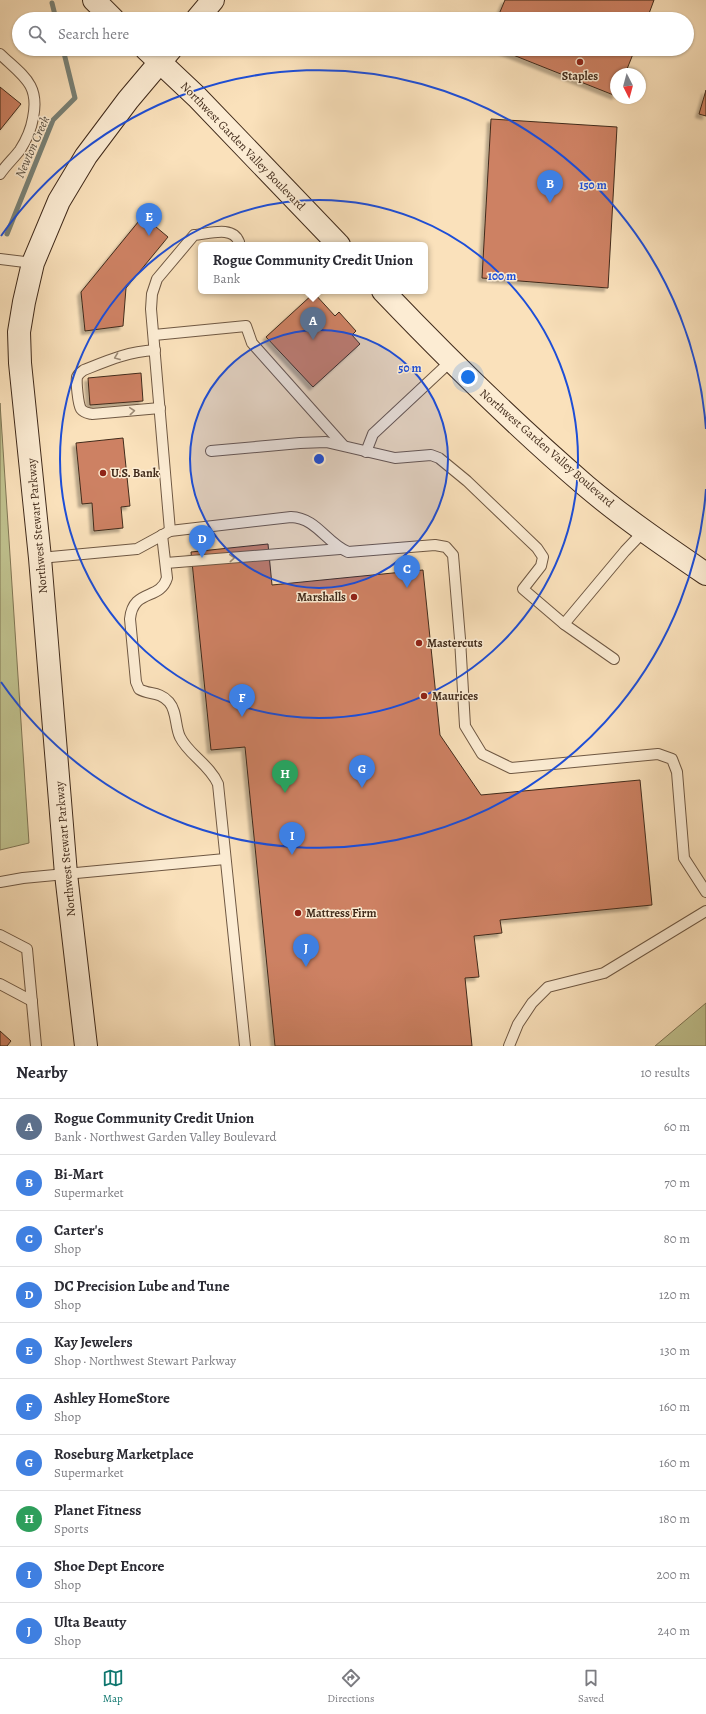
<!DOCTYPE html>
<html lang="en">
<head>
<meta charset="utf-8">
<style>
	body { margin:0; font-family:Alegreya,serif; background:#f7f7f7; color:#2b2b33 }
	.compass { position:absolute; left:610px; top:68px; width:36px; height:36px; border-radius:50%; background:#fff; box-shadow:0 1px 3px #0004; rotate:174deg }
	.you { position:absolute; left:468px; top:377px; width:14px; height:14px; margin:-10px; border:3px solid #fff; border-radius:50%; background:#1a73e8; box-shadow:0 0 0 6px #1a73e833 }
	.badge { display:grid; place-items:center; width:26px; height:26px; border-radius:50%; background:#0f766e; color:#fff; font-size:13px; font-weight:700 }
	.pin { position:absolute; translate:-50% -33px; filter:drop-shadow(0 1px 2px #0008) }
	.pin::after { content:''; position:absolute; top:21px; width:14px; height:12px; background:inherit; clip-path:polygon(0 0,100% 0,50% 100%) }
	.popup { position:absolute; left:198px; top:242px; width:230px; height:52px; box-sizing:border-box; display:grid; place-content:center; border-radius:6px; background:#fff; filter:drop-shadow(0 1px 3px #0005); font-size:13px; white-space:nowrap; color:#7c7c81 }
	.popup b { font-size:15px; color:#2b2b33 }
	.popup::after { content:''; position:absolute; left:50%; top:100%; margin-left:-8px; border:8px solid transparent; border-top-color:#fff }
	.list { margin:0; padding:0; list-style:none }
	h2 { display:flex; justify-content:space-between; align-items:center; height:52px; margin:0; padding:0 16px; font-size:17px }
	h2 small { font-size:13px; font-weight:400; color:#7c7c81 }
	.list li { display:grid; grid-template-columns:26px 1fr auto; gap:12px; align-items:center; box-sizing:border-box; height:56px; padding:0 16px; border-top:1px solid #e1e1e2 }
	.list b { display:block; font-size:15px; white-space:nowrap }
	.list p { margin:0; font-size:13px; white-space:nowrap; color:#7c7c81 }
	.list em { font-size:13px; font-style:normal; color:#7c7c81 }
	.icon { flex:none; width:22px; height:22px; fill:none; stroke:currentColor; stroke-width:2; stroke-linecap:round; stroke-linejoin:round }
	.map { position:relative; flex:none; width:706px; height:1046px; overflow:hidden }
	.search { position:absolute; background:#fff; box-shadow:0 1px 3px #0004; left:12px; right:12px; top:12px; height:44px; display:flex; align-items:center; gap:10px; box-sizing:border-box; padding:0 14px; border-radius:22px; color:#7c7c81; font-size:15px }
	.sheet { height:612px; background:#fff }
	nav { display:flex; justify-content:space-around; align-items:center; box-sizing:border-box; height:56px; border-top:1px solid #e1e1e2; background:#fff; font-size:11px; color:#7c7c81 }
	nav a { display:grid; justify-items:center; gap:2px }
	nav .on { color:#0f766e }
	.map>svg:first-child { display:block }
</style>
</head>
<body>
<div class="map">
<svg width="706" height="1046" viewBox="0 0 706 1046">
	<defs>
		<filter id="shadow"><feDropShadow dx="-3.5" dy="3.5" stdDeviation="1" flood-color="#0004"/></filter>
	</defs>
	<rect width="100%" height="100%" fill="#fae1bb"/>
	<filter id="stains"><feTurbulence type="fractalNoise" baseFrequency=".005" numOctaves="4"/><feColorMatrix values="0 0 0 0 .2 0 0 0 0 .09 0 0 0 0 .02 0 0 0 .5 -.17"/></filter>
	<radialGradient id="worn" r=".72"><stop offset=".6" stop-color="#630" stop-opacity="0"/><stop offset="1" stop-color="#630" stop-opacity=".3"/></radialGradient>
	<g fill="#c0c28f" stroke="#807655">
		<path d="M 0,403 L 29,843 L 0,850 Z"/>
		<path d="M 706,1003 L 706,1046 L 655,1046 Z"/>
	</g>
	<g fill="none" stroke-linecap="round" stroke-linejoin="round">
		<g stroke="#798277" stroke-width="5">
			<path d="M 52,3 L 56,19"/>
			<path d="M 7,234 L 53,120 L 75,98 L 63,49"/>
		</g>
	</g>
	<g fill="#cd8163" stroke="#412b1b" filter="url(#shadow)">
		<path d="M 505,0 L 654,0 L 647,19 L 497,19 Z"/>
		<path d="M 498,49 L 635,49 L 625,74 L 616,74 L 616,96 Z"/>
		<path d="M 0,87 L 21,104 L 0,130 Z"/>
		<path d="M 706,90 L 706,116 L 699,114 Z"/>
		<path d="M 491,119 L 617,127 L 608,288 L 482,278 Z"/>
		<path d="M 143,216 L 168,237 L 126,288 L 123,326 L 85,331 L 81,292 Z"/>
		<path d="M 314,293 L 335,316 L 339,312 L 356,331 L 352,335 L 360,344 L 313,387 L 266,337 Z"/>
		<path d="M 141,373 L 143,401 L 90,405 L 88,378 Z"/>
		<path d="M 123,438 L 130,506 L 121,507 L 123,528 L 94,531 L 92,503 L 82,504 L 76,443 Z"/>
		<path d="M 268,544 L 272,585 L 423,570 L 440,735 L 481,795 L 640,780 L 652,905 L 500,920 L 502,933 L 474,936 L 479,977 L 465,978 L 472,1046 L 275,1046 L 245,747 L 211,750 L 191,552 Z"/>
		<path d="M 0,1031 L 11,1041 L 7,1046 L 0,1046 Z"/>
	</g>
	<g fill="none" stroke-linecap="round" stroke-linejoin="round">
		<g stroke="#6f5843" stroke-width="12">
			<g id="service">
				<path d="M 0,54 C 23,76 40,84 33,118 C 31,130 27,139 20,150 C 14,158 6,165 0,174"/>
				<path d="M 0,259 L 33,263"/>
				<path d="M 154,335 L 246,326 L 252,343 L 343,445"/>
				<path d="M 155,350 C 127,352 109,360 84,370 C 81,372 79,373 77,377 C 76,382 78,404 81,409 C 84,413 88,413 92,414 L 160,408"/>
				<path d="M 211,451 L 300,443 L 326,442 L 395,458 L 431,455 L 439,458 L 467,481 L 537,548 L 543,557 L 541,566 L 523,589 L 564,624 L 625,551 L 644,531"/>
				<path d="M 366,452 L 373,434 L 450,362"/>
				<path d="M 170,531 L 151,309 L 152,294 L 157,279 L 194,235 C 208,234 233,225 239,242"/>
				<path d="M 162,535 L 167,578 C 160,601 133,588 130,619 L 136,682 L 139,689 C 149,695 159,691 169,702 C 177,711 175,727 180,737 C 188,754 210,765 218,784 L 245,1046"/>
				<path d="M 40,558 L 137,549 L 170,531 L 291,517 C 317,518 326,543 348,552 L 435,545 L 446,547 L 453,555 L 460,639 L 465,726 L 482,754 L 511,768 L 658,754 L 672,759 L 677,772 L 684,858 L 706,892"/>
				<path d="M 166,563 L 340,549"/>
				<path d="M 564,624 L 614,659"/>
				<path d="M 0,882 L 23,878 L 225,859"/>
				<path d="M 0,935 L 27,949 L 36,1046"/>
				<path d="M 0,984 L 32,1001"/>
				<path d="M 509,1046 L 518,1024 L 532,1003 L 548,987 L 604,973 L 706,911"/>
			</g>
		</g>
		<g stroke="#412b1b" stroke-width="24">
			<g id="secondary">
				<path d="M 94,0 L 113,19"/>
				<path d="M 197,19 L 213,0"/>
				<path d="M 146,49 L 197,97 L 339,245"/>
				<path d="M 383,291 C 448,359 515,425 586,486 C 624,518 665,546 706,574"/>
				<path d="M 86,1046 L 66,874 L 40,558 L 20,363 L 19,332 L 24,302 L 33,263 L 59,201 L 86,156 L 128,100 L 171,49"/>
			</g>
		</g>
		<use href="#service" stroke="#fcecd3" stroke-width="10"/>
		<use href="#secondary" stroke="#fcecd3" stroke-width="22"/>
	</g>
	<defs><path id="oneway-chevron" d="M-2-3.5L2.5 0L-2 3.5" fill="none" stroke-width="1.6" stroke-linecap="round" stroke-linejoin="round"/></defs>
	<g stroke="#9e8c77">
		<use href="#oneway-chevron" transform="translate(117 357) rotate(159)"/>
		<use href="#oneway-chevron" transform="translate(132 411) rotate(-5)"/>
		<use href="#oneway-chevron" transform="translate(232 558) rotate(-5)"/>
	</g>
	<circle cx="319" cy="459" r="129" fill="#1d4ed8" fill-opacity=".12"/>
	<g fill="none" stroke="#1d4ed8" stroke-width="2">
		<circle cx="319" cy="459" r="129"/>
		<circle cx="319" cy="459" r="259"/>
		<path d="M706 489A388 388 0 0 1 1 682M1 236A388 388 0 0 1 706 429"/>
	</g>
	<g fill="#8f2418" stroke="#fcecd3" stroke-width="1.5">
		<circle cx="580" cy="62" r="4"/>
		<circle cx="103" cy="473" r="4"/>
		<circle cx="354" cy="597" r="4"/>
		<circle cx="419" cy="643" r="4"/>
		<circle cx="424" cy="696" r="4"/>
		<circle cx="298" cy="913" r="4"/>
	</g>
	<g text-anchor="middle" dominant-baseline="central" stroke-width="3" stroke-linejoin="round" paint-order="stroke">
		<g font-size="12" font-weight="bold" fill="#412b1b" stroke="#fcecd3" text-anchor="start">
			<text x="580" y="76" text-anchor="middle">Staples</text>
			<text x="111" y="473">U.S. Bank</text>
			<text x="346" y="597" text-anchor="end">Marshalls</text>
			<text x="427" y="643">Mastercuts</text>
			<text x="432" y="696">Maurices</text>
			<text x="306" y="913">Mattress Firm</text>
		</g>
		<g font-size="12" fill="#412b1b" stroke="#fcecd3">
			<text transform="translate(243 146) rotate(46)">Northwest Garden Valley Boulevard</text>
			<text transform="translate(547 448) rotate(41)">Northwest Garden Valley Boulevard</text>
			<text transform="translate(37 526) rotate(-95)">Northwest Stewart Parkway</text>
			<text transform="translate(65 849) rotate(-95)">Northwest Stewart Parkway</text>
		</g>
		<g font-size="13" font-style="italic" fill="#584f41" stroke="#fcecd3">
			<text transform="translate(32 147) rotate(-66)">Newton Creek</text>
		</g>
	</g>
	<circle cx="319" cy="459" r="6" fill="#1d4ed8" stroke="#fcecd3" stroke-width="2"/>
	<g font-size="12" text-anchor="middle" font-weight="bold" fill="#1d4ed8" stroke="#fcecd3" stroke-width="3" stroke-linejoin="round" paint-order="stroke">
		<text x="593" y="189">150 m</text>
		<text x="502" y="280">100 m</text>
		<text x="410" y="372">50 m</text>
	</g>
	<rect width="100%" height="100%" filter="url(#stains)"/>
	<rect width="100%" height="100%" fill="url(#worn)"/>
</svg>
<svg class="compass" viewBox="-18 -18 36 36"><path d="M0-13l5 13h-10z" fill="#e53935"/><path d="M0 13l5-13h-10z" fill="#7c7c81"/></svg>
<div class="you"></div>
<div class="pin badge" style="left:313px;top:340px;background:#5c6f8a">A</div>
<div class="popup"><b>Rogue Community Credit Union</b>Bank</div>
<div class="pin badge" style="left:550px;top:203px;background:#3f7fe0">B</div>
<div class="pin badge" style="left:407px;top:588px;background:#3f7fe0">C</div>
<div class="pin badge" style="left:202px;top:558px;background:#3f7fe0">D</div>
<div class="pin badge" style="left:149px;top:236px;background:#3f7fe0">E</div>
<div class="pin badge" style="left:242px;top:717px;background:#3f7fe0">F</div>
<div class="pin badge" style="left:362px;top:788px;background:#3f7fe0">G</div>
<div class="pin badge" style="left:285px;top:793px;background:#2e9e5b">H</div>
<div class="pin badge" style="left:292px;top:855px;background:#3f7fe0">I</div>
<div class="pin badge" style="left:306px;top:967px;background:#3f7fe0">J</div>
<div class="search"><svg class="icon" aria-label="search" viewBox="0 0 24 24"><circle cx="10" cy="10" r="6"/><path d="M15 15l6 6"/></svg>Search here</div>
</div>
<section class="sheet">
<h2>Nearby<small>10 results</small></h2>
<ul class="list">
<li><span class="badge" style="background:#5c6f8a">A</span><div><b>Rogue Community Credit Union</b><p>Bank · Northwest Garden Valley Boulevard</p></div><em>60 m</em></li>
<li><span class="badge" style="background:#3f7fe0">B</span><div><b>Bi-Mart</b><p>Supermarket</p></div><em>70 m</em></li>
<li><span class="badge" style="background:#3f7fe0">C</span><div><b>Carter's</b><p>Shop</p></div><em>80 m</em></li>
<li><span class="badge" style="background:#3f7fe0">D</span><div><b>DC Precision Lube and Tune</b><p>Shop</p></div><em>120 m</em></li>
<li><span class="badge" style="background:#3f7fe0">E</span><div><b>Kay Jewelers</b><p>Shop · Northwest Stewart Parkway</p></div><em>130 m</em></li>
<li><span class="badge" style="background:#3f7fe0">F</span><div><b>Ashley HomeStore</b><p>Shop</p></div><em>160 m</em></li>
<li><span class="badge" style="background:#3f7fe0">G</span><div><b>Roseburg Marketplace</b><p>Supermarket</p></div><em>160 m</em></li>
<li><span class="badge" style="background:#2e9e5b">H</span><div><b>Planet Fitness</b><p>Sports</p></div><em>180 m</em></li>
<li><span class="badge" style="background:#3f7fe0">I</span><div><b>Shoe Dept Encore</b><p>Shop</p></div><em>200 m</em></li>
<li><span class="badge" style="background:#3f7fe0">J</span><div><b>Ulta Beauty</b><p>Shop</p></div><em>240 m</em></li>
</ul>
</section>
<nav>
<a class="on"><svg class="icon" aria-label="map" viewBox="0 0 24 24"><path d="M3 6l6-2 6 2 6-2v14l-6 2-6-2-6 2zM9 4v14M15 6v14"/></svg>Map</a>
<a><svg class="icon" aria-label="directions" viewBox="0 0 24 24"><path d="M12 3l9 9-9 9-9-9zM9 14v-3h6M13 9l2 2-2 2"/></svg>Directions</a>
<a><svg class="icon" aria-label="saved" viewBox="0 0 24 24"><path d="M7 4h10v16l-5-4-5 4z"/></svg>Saved</a>
</nav>
</body>
</html>
